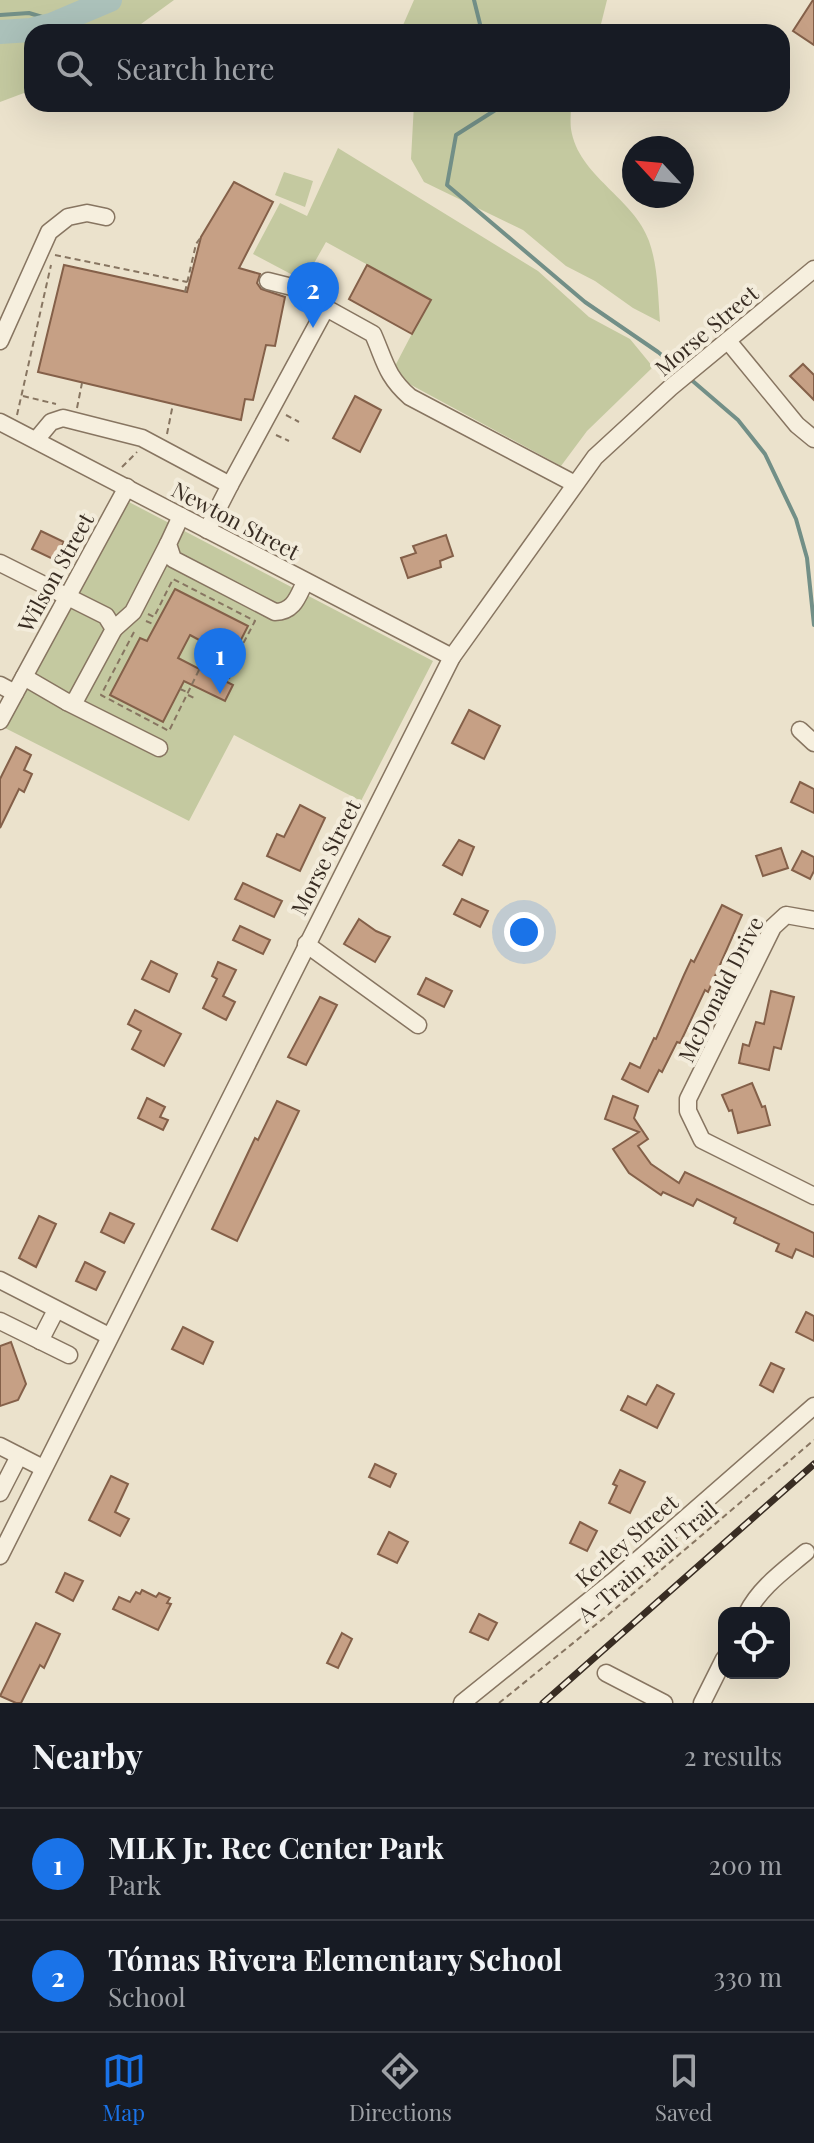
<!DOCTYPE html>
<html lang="en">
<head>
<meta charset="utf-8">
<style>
	body { margin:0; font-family:"Playfair Display",serif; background:#242831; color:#f1f3f6 }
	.controls { position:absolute; right:24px; bottom:24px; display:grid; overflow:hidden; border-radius:16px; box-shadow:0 8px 32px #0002 }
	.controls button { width:72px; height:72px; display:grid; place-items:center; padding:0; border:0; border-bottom:2px solid #363941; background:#171b24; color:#f1f3f6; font:40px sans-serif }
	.compass { position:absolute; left:622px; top:136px; width:72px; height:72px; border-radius:50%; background:#171b24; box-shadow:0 8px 32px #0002; rotate:296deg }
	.you { position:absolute; left:524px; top:932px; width:28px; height:28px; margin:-20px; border:6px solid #fff; border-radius:50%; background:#1a73e8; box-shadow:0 0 0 12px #1a73e833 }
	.badge { display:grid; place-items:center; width:52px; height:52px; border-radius:50%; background:#1a73e8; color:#fff; font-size:26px; font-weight:700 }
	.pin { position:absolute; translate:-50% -66px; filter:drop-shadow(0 2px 4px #0008) }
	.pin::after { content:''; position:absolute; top:42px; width:28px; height:24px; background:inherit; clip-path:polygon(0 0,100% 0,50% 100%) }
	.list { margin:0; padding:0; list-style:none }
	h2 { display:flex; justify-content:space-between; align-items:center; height:104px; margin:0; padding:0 32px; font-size:34px }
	h2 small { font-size:26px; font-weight:400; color:#9ea1a6 }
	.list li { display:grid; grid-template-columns:52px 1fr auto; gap:24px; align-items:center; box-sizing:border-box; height:112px; padding:0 32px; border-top:2px solid #363941 }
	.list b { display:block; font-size:30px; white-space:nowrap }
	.list p { margin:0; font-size:26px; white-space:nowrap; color:#9ea1a6 }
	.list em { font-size:26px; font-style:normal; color:#9ea1a6 }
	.icon { flex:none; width:44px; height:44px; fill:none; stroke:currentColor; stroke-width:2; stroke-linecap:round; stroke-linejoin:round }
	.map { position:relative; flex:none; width:814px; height:1703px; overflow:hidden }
	.search { position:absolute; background:#171b24; box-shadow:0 8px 32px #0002; left:24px; right:24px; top:24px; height:88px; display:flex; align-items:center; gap:20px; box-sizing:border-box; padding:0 28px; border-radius:24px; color:#9ea1a6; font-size:30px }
	.sheet { height:328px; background:#171b24 }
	nav { display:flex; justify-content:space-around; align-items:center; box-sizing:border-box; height:112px; border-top:2px solid #363941; background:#171b24; font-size:22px; color:#9ea1a6 }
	nav a { display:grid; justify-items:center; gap:4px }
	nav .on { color:#1a73e8 }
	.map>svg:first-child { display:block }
</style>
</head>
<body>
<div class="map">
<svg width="814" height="1703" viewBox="0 0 814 1703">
	<rect width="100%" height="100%" fill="#ebe2cc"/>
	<g fill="#c4c9a0">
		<path d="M 0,0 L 174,0 L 130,32 L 32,32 L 32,90 L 0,102 Z"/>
		<path d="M 414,0 L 607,0 L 599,32 L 400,32 Z"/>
		<path d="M 414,104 L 571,104 C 571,112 570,121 571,129 C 578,176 634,198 649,241 C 658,266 658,296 660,322 L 633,308 L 595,281 L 566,266 L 523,230 L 424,182 L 411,159 Z"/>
		<path d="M 338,148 L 538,271 L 589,317 L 630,339 L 653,367 L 587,431 L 561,466 L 402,380 L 394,368 L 430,299 L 326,242 L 304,281 L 253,254 L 280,203 L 307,216 Z"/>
		<path d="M 284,172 L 313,181 L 305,207 L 275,195 Z"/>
		<path d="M 127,501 L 433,661 L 361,801 L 234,735 L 189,821 L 5,728 Z"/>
	</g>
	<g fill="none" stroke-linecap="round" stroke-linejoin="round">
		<g stroke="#728f87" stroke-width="4">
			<path d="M 474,0 L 482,32"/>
			<path d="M 0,15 L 29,13 L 59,22"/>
			<path d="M 496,104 L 497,109 L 456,135 L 447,185 L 585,302 L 658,352 L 681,371"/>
			<path d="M 688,377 L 738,420 L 765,454 L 796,519 L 807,558 L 814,625"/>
		</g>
		<path stroke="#abc1ba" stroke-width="24" d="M 0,32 L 31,30 L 51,25 L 110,0"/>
	</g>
	<g fill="#c6a085" stroke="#846049" stroke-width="2" fill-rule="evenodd">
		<path d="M 813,0 L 814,0 L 814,45 L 793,31 Z"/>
		<path d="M 234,182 L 273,202 L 239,268 L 260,274 L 257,283 L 261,289 L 285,297 L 275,346 L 266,345 L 253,400 L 245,399 L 241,420 L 38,372 L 64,265 L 187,292 L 201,237 Z"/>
		<path d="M 367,265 L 431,300 L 412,334 L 349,299 Z"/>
		<path d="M 803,364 L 814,375 L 814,400 L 790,376 Z"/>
		<path d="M 355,396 L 381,410 L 360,452 L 333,438 Z"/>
		<path d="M 41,531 L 64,542 L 55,560 L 32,549 Z"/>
		<path d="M 446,535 L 453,556 L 440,561 L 441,567 L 408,578 L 401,558 L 416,553 L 413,546 Z"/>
		<path d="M 175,589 L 248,626 L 221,679 L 233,685 L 225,701 L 184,681 L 163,722 L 110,695 L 140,638 L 147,641 ZM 190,635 L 214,648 L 203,671 L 178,658 Z"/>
		<path d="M 469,710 L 500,726 L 484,759 L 452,743 Z"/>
		<path d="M 16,747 L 31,755 L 24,770 L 32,774 L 24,792 L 19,789 L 0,828 L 0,779 Z"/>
		<path d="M 800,782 L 814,789 L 814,813 L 791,802 Z"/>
		<path d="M 300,805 L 325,818 L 300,871 L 267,856 L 277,834 L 284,837 Z"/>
		<path d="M 459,840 L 474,847 L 462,875 L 443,865 Z"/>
		<path d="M 781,848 L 788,868 L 763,876 L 756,856 Z"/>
		<path d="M 802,851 L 814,857 L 814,871 L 810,879 L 792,870 Z"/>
		<path d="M 243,883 L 282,901 L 274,917 L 235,899 Z"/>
		<path d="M 462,899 L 488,911 L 480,927 L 454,914 Z"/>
		<path d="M 722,905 L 742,915 L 708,992 L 705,990 L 680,1043 L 677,1042 L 662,1072 L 659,1070 L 648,1092 L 622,1079 L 630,1063 L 640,1068 L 654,1038 L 656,1039 L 684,975 L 691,960 L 694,962 Z"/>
		<path d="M 359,919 L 376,931 L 390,937 L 375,962 L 344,944 Z"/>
		<path d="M 240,926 L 270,940 L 263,954 L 233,940 Z"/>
		<path d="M 151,961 L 177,974 L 169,992 L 142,979 Z"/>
		<path d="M 218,962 L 236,970 L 223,996 L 235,1002 L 226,1020 L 203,1008 L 217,979 L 212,976 Z"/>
		<path d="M 426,978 L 452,991 L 444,1007 L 418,994 Z"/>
		<path d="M 771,991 L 794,997 L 781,1049 L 774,1047 L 769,1070 L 739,1063 L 743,1044 L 749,1046 L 756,1022 L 764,1024 Z"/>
		<path d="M 320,997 L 337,1005 L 306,1065 L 288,1057 Z"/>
		<path d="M 135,1010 L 181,1034 L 164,1066 L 132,1049 L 141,1031 L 128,1024 Z"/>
		<path d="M 752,1083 L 762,1107 L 765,1106 L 770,1125 L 738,1133 L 732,1110 L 729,1111 L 722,1095 Z"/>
		<path d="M 613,1096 L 638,1106 L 634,1118 L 648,1139 L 638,1146 L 651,1164 L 679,1183 L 685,1172 L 814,1233 L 814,1257 L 796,1249 L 792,1258 L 776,1251 L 779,1244 L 734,1223 L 736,1218 L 697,1199 L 693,1206 L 663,1192 L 661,1195 L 629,1173 L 613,1149 L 639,1132 L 605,1119 Z"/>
		<path d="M 147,1098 L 165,1107 L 160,1117 L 168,1120 L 163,1130 L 138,1118 Z"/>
		<path d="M 277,1101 L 299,1111 L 237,1241 L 212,1229 L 255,1138 L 258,1140 Z"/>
		<path d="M 110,1213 L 134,1224 L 124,1243 L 101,1232 Z"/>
		<path d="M 39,1216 L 56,1224 L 36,1267 L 19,1258 Z"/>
		<path d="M 85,1262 L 105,1272 L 96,1290 L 76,1281 Z"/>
		<path d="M 806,1312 L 814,1316 L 814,1341 L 796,1332 Z"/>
		<path d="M 183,1327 L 213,1342 L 203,1364 L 172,1349 Z"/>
		<path d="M 11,1342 L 26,1384 L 18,1400 L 0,1406 L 0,1346 Z"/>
		<path d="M 771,1363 L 784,1369 L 773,1392 L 760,1385 Z"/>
		<path d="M 657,1385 L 674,1394 L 657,1428 L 621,1410 L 628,1396 L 646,1405 Z"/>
		<path d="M 375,1464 L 396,1474 L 390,1487 L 369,1477 Z"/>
		<path d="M 620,1470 L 645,1482 L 630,1513 L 609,1503 L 617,1486 L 613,1484 Z"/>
		<path d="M 111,1476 L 128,1484 L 115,1512 L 129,1519 L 120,1536 L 89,1520 Z"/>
		<path d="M 580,1522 L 597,1531 L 587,1551 L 570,1543 Z"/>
		<path d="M 389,1532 L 408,1542 L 397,1563 L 378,1554 Z"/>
		<path d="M 65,1573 L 83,1581 L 73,1601 L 56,1592 Z"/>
		<path d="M 142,1590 L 156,1597 L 159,1593 L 170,1598 L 167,1603 L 171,1604 L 158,1630 L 113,1609 L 119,1597 L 130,1602 L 136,1592 L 140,1594 Z"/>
		<path d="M 479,1614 L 497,1623 L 488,1640 L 470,1632 Z"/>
		<path d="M 36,1623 L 60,1634 L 44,1668 L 40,1665 L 21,1703 L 16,1703 L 0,1696 Z"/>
		<path d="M 342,1633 L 352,1639 L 338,1668 L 327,1663 Z"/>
	</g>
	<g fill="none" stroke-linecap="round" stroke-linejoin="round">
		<g stroke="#877561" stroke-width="19">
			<g id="minor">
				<path d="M 268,281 L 292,287 L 326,308"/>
				<path d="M 0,341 L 49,232 L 68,217 L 87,213 L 106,217"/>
				<path d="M 728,341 L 797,425 L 814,439"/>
				<path d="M 0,422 L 452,657"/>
				<path d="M 36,440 L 51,422 L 63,418 L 142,438 L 230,485 L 207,530"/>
				<path d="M 230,485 L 326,308 L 373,334 C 385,361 386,376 410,397 L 575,484"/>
				<path d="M 181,516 L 168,544 L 173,559 L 275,612 C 294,612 298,596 305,582"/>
				<path d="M 0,563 L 106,616 L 114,629 L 75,701 L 67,702 L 24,677"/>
				<path d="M 114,629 L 133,612 L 168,544"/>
				<path d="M 0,685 L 15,693"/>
				<path d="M 67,702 L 159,748"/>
				<path d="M 0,721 L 127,487"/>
				<path d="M 800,730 L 814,743"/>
				<path d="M 814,920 L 786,915 L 773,927 L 688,1099 L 688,1111 L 702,1140 L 814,1196"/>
				<path d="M 306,944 L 418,1025"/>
				<path d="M 0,1280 L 109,1336"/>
				<path d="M 0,1321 L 69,1355"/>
				<path d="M 40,1341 L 56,1310"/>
				<path d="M 0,1446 L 43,1468"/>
				<path d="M 0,1493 L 19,1456"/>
				<path d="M 0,1556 L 452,657 L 595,457 L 670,388 L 814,269"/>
				<path d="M 747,1613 C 760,1587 785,1570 806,1552"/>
				<path d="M 606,1673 L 664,1703"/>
				<path d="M 462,1703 L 616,1579 L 814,1406"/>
				<path d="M 702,1703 L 724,1659"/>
			</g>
		</g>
		<g stroke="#877561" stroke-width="2" stroke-dasharray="6 4" stroke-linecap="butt">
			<path d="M 55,255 L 187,282"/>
			<path d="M 185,292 L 196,244 L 201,237"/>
			<path d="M 23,396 L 56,404"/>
			<path d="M 77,408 L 82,383"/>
			<path d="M 17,415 L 51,265"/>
			<path d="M 286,415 L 299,422"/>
			<path d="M 167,434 L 173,404"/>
			<path d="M 276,435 L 289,441"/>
			<path d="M 122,467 L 137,452"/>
			<path d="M 148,614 L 154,617 L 173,579 L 255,621 L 234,661 L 229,679"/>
			<path d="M 146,621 L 155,625"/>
			<path d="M 134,632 L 101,695 L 169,731 L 199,670"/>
			<path d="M 180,689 L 187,692"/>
			<path d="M 188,695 L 194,698"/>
			<path d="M 499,1703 L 609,1614 L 814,1440"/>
		</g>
		<use href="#minor" stroke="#f6efde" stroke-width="16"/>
		<g stroke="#392d23" stroke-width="7">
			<path id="rail" d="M 543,1703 L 814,1464"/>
		</g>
		<use href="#rail" stroke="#f3ecdb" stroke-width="4" stroke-dasharray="12" stroke-linecap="butt"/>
	</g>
	<g text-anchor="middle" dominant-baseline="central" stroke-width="8" stroke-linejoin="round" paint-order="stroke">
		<g font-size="22" fill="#392d23" stroke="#f3ecdb">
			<text transform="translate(706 330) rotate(-40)">Morse Street</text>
			<text transform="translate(236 520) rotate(28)">Newton Street</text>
			<text transform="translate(55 572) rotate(-61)">Wilson Street</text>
			<text transform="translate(325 857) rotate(-63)">Morse Street</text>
			<text transform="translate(720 989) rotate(-63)">McDonald Drive</text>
			<text transform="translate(626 1540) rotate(-41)">Kerley Street</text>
			<text transform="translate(647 1561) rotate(-40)">A-Train Rail Trail</text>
		</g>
	</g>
</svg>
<div class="controls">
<button><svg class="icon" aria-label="locate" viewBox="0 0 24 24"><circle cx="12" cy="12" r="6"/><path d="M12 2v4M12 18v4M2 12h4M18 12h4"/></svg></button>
</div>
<svg class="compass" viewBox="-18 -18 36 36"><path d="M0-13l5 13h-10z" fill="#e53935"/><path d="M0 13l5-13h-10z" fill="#9ea1a6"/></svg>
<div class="you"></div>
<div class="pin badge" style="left:220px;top:694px">1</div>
<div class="pin badge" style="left:313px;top:328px">2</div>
<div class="search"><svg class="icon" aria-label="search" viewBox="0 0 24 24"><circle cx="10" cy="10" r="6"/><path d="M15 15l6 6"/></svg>Search here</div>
</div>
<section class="sheet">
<h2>Nearby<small>2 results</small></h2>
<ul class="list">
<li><span class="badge">1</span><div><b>MLK Jr. Rec Center Park</b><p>Park</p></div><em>200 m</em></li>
<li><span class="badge">2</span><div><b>Tómas Rivera Elementary School</b><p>School</p></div><em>330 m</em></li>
</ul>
</section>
<nav>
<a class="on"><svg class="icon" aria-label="map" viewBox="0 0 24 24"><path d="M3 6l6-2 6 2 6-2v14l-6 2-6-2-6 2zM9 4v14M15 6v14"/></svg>Map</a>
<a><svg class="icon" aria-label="directions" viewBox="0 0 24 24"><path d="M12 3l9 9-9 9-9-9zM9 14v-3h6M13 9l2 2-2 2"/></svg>Directions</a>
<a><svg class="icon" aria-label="saved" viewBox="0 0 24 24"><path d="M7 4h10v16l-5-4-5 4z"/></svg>Saved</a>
</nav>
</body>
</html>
